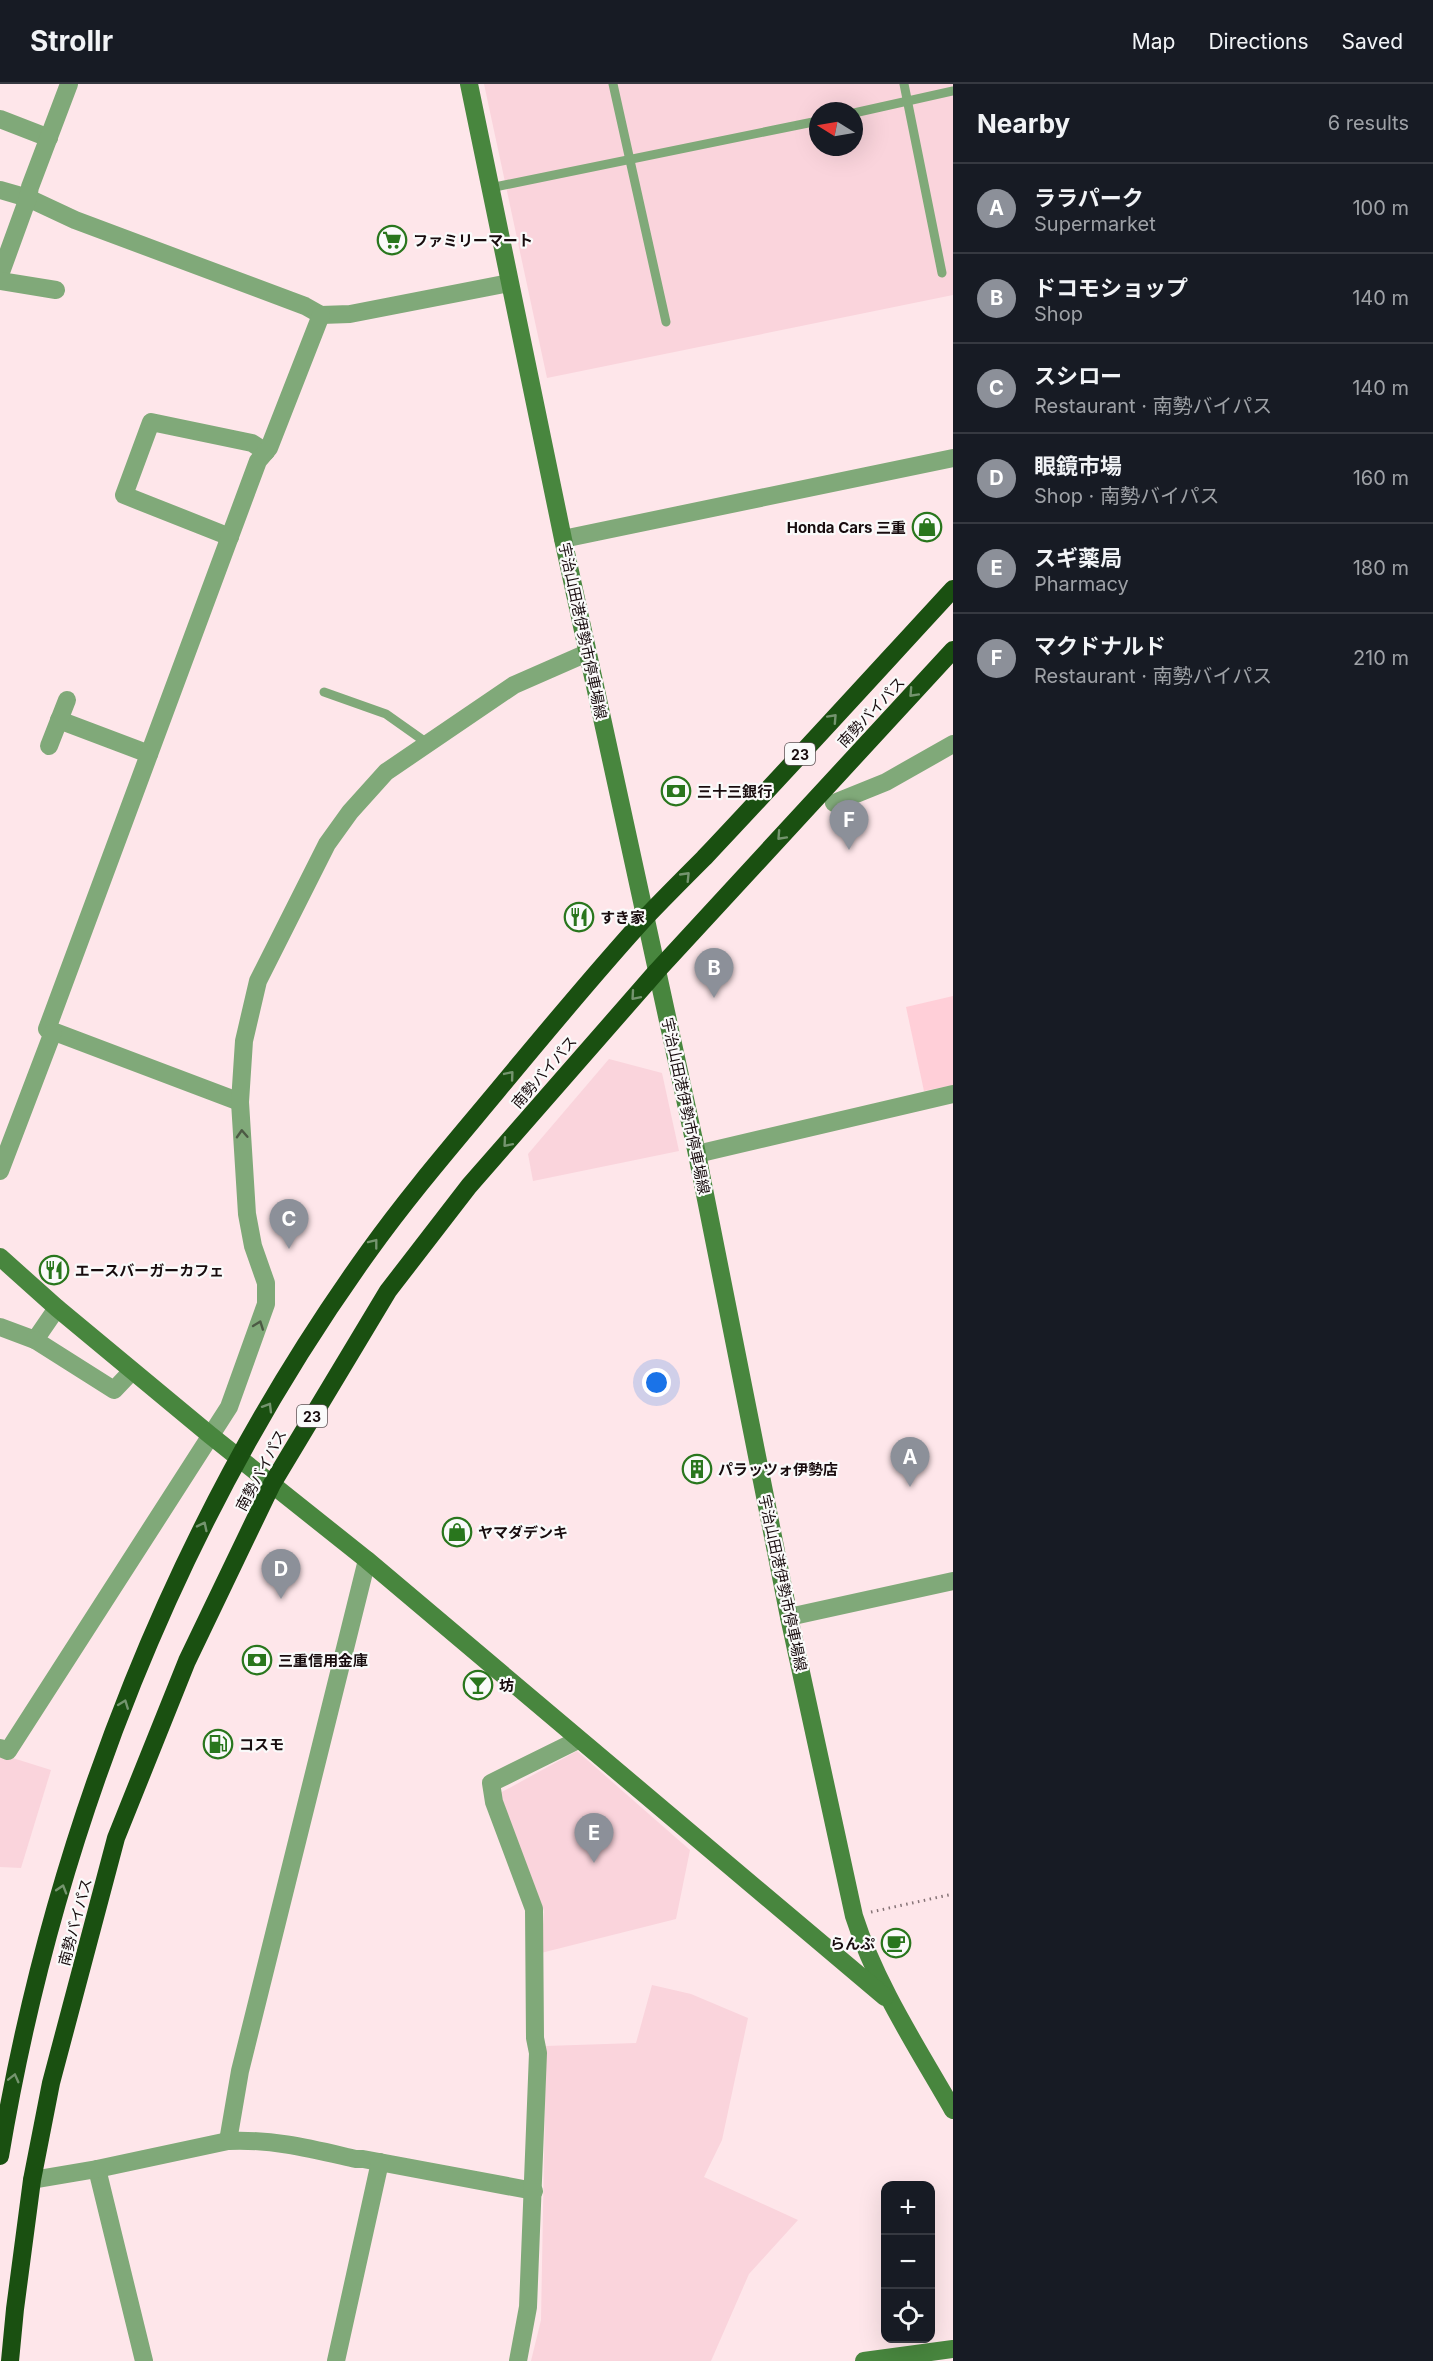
<!DOCTYPE html>
<html lang="en">
<head>
<meta charset="utf-8">
<style>
	body { margin:0; font-family:Inter,"Noto Sans JP",sans-serif; background:#20242c; color:#f1f3f6 }
	.controls { position:absolute; right:18px; bottom:18px; display:grid; overflow:hidden; border-radius:12px; box-shadow:0 6px 24px #0002 }
	.controls button { width:54px; height:54px; display:grid; place-items:center; padding:0; border:0; border-bottom:2px solid #363941; background:#171b24; color:#f1f3f6; font:30px sans-serif }
	.compass { position:absolute; left:809px; top:18px; width:54px; height:54px; border-radius:50%; background:#171b24; box-shadow:0 6px 24px #0002; rotate:281deg }
	.you { position:absolute; left:657px; top:1299px; width:21px; height:21px; margin:-15px; border:4px solid #fff; border-radius:50%; background:#1a73e8; box-shadow:0 0 0 9px #1a73e833 }
	.badge { display:grid; place-items:center; width:39px; height:39px; border-radius:50%; background:#8c9099; color:#fff; font-size:20px; font-weight:700 }
	.pin { position:absolute; translate:-50% -50px; filter:drop-shadow(0 2px 3px #0008) }
	.pin::after { content:''; position:absolute; top:32px; width:21px; height:18px; background:inherit; clip-path:polygon(0 0,100% 0,50% 100%) }
	.list { margin:0; padding:0; list-style:none }
	h2 { display:flex; justify-content:space-between; align-items:center; height:78px; margin:0; padding:0 24px; font-size:26px }
	h2 small { font-size:20px; font-weight:400; color:#9ea1a6 }
	.list li { display:grid; grid-template-columns:39px 1fr auto; gap:18px; align-items:center; box-sizing:border-box; height:90px; padding:0 24px; border-top:2px solid #363941 }
	.list b { display:block; font-size:22px; white-space:nowrap }
	.list p { margin:0; font-size:20px; white-space:nowrap; color:#9ea1a6 }
	.list em { font-size:20px; font-style:normal; color:#9ea1a6 }
	.icon { flex:none; width:33px; height:33px; fill:none; stroke:currentColor; stroke-width:2; stroke-linecap:round; stroke-linejoin:round }
	.map { position:relative; flex:none; width:953px; height:2277px; overflow:hidden }
	header { display:flex; align-items:center; gap:36px; box-sizing:border-box; height:84px; padding:0 30px; background:#171b24; border-bottom:2px solid #363941 }
	header strong { font-size:28px }
	nav { display:flex; gap:33px; margin-inline-start:auto; font-size:21px }
	main { display:flex }
	aside { flex:1; background:#171b24 }
	.map>svg:first-child { display:block }
</style>
</head>
<body>
<header>
<strong>Strollr</strong>
<nav><a>Map</a><a>Directions</a><a>Saved</a></nav>
</header>
<main>
<div class="map">
<svg width="953" height="2277" viewBox="0 0 953 2277">
	<rect width="100%" height="100%" fill="#fee6ea"/>
	<g fill="#fad4dc" fill-rule="evenodd">
		<path d="M 484,0 L 953,0 L 953,211 L 547,294 ZM 818,27 L 854,27 L 854,63 L 818,63 Z"/>
		<path d="M 609,975 L 662,989 L 679,1067 L 533,1097 L 528,1070 Z"/>
		<path d="M 577,1667 L 690,1766 L 676,1835 L 541,1869 L 544,1827 L 500,1709 Z"/>
		<path d="M 0,1670 L 51,1686 L 21,1784 L 0,1783 Z"/>
		<path d="M 652,1901 L 691,1910 L 748,1934 L 722,2056 L 704,2093 L 798,2136 L 749,2190 L 711,2277 L 531,2277 L 541,2236 L 546,1962 L 636,1959 Z"/>
	</g>
	<path fill="#ffcfd8" d="M 953,912 L 953,1001 L 924,1007 L 906,923 Z"/>
	<g fill="none" stroke-linecap="round" stroke-linejoin="round">
		<path stroke="#857376" stroke-width="3" stroke-dasharray="1.5 4.5" stroke-linecap="butt" d="M 871,1828 L 953,1810"/>
		<g stroke="#80a979" stroke-width="9">
			<path d="M 613,0 L 666,238"/>
			<path d="M 904,0 L 942,189"/>
			<path d="M 854,29 L 953,7"/>
			<path d="M 490,104 L 818,37"/>
			<path d="M 324,608 L 386,630 L 427,659"/>
		</g>
		<g stroke="#80a979" stroke-width="18">
			<path d="M 0,35 L 49,54"/>
			<path d="M 0,106 L 28,114 L 75,136 L 305,222 L 321,231 L 350,230 L 509,199"/>
			<path d="M 0,191 L 28,114 L 30,103 L 69,0"/>
			<path d="M 0,197 L 56,206"/>
			<path d="M 230,453 L 124,411 L 151,338 L 252,359 L 266,368"/>
			<path d="M 563,455 L 953,374"/>
			<path d="M 59,636 L 149,670"/>
			<path d="M 49,662 L 67,616"/>
			<path d="M 834,719 L 886,698 L 953,660"/>
			<path d="M 240,1018 L 47,945 L 258,377 L 269,364 L 321,231"/>
			<path d="M 697,1070 L 953,1010"/>
			<path d="M 0,1087 L 53,948"/>
			<path d="M 0,1243 L 35,1256 L 57,1224"/>
			<path d="M 35,1256 L 114,1306 L 132,1287"/>
			<path d="M 789,1533 L 953,1497"/>
			<path d="M 0,1664 L 8,1667 L 229,1323 L 266,1220 L 266,1199 L 253,1162 L 247,1130 L 240,1018 L 244,957 L 258,897 L 327,760 L 350,728 L 386,688 L 514,601 L 587,569"/>
			<path d="M 228,2057 L 240,1987 L 367,1476"/>
			<path d="M 97,2085 L 144,2277"/>
			<path d="M 32,2096 L 97,2085 L 228,2057 C 275,2055 312,2065 356,2075 L 363,2075 L 534,2107"/>
			<path d="M 336,2277 L 380,2078"/>
			<path d="M 518,2277 L 528,2223 L 538,1969 L 535,1954 L 534,1825 L 494,1718 L 491,1699 L 578,1656"/>
		</g>
		<g stroke="#48863e" stroke-width="18">
			<path d="M 469,0 L 563,455 L 697,1070 L 789,1533 L 854,1832 C 876,1901 917,1963 953,2026"/>
			<path d="M 0,1173 L 57,1224 L 210,1351 L 367,1476 L 885,1913"/>
			<path d="M 864,2277 L 953,2265"/>
		</g>
		<g stroke="#1a5011" stroke-width="18">
			<path d="M 0,2072 C 54,1749 177,1434 369,1167 C 409,1111 454,1059 498,1006 C 546,948 594,890 645,834 C 664,814 684,794 704,774 C 788,685 870,595 953,505"/>
			<path d="M 10,2277 L 15,2225 L 32,2096 L 51,1999 L 116,1754 L 187,1577 L 272,1400 L 388,1207 L 469,1102 L 657,887 L 953,566"/>
		</g>
	</g>
	<defs><path id="oneway-chevron" d="M-2-3.5L2.5 0L-2 3.5" fill="none" stroke-width="1.6" stroke-linecap="round" stroke-linejoin="round" transform="scale(1.5)"/></defs>
	<g stroke="#74946e">
		<use href="#oneway-chevron" transform="translate(913 609) rotate(133)"/>
		<use href="#oneway-chevron" transform="translate(833 634) rotate(-47)"/>
		<use href="#oneway-chevron" transform="translate(781 752) rotate(133)"/>
		<use href="#oneway-chevron" transform="translate(686 792) rotate(-46)"/>
		<use href="#oneway-chevron" transform="translate(635 912) rotate(131)"/>
		<use href="#oneway-chevron" transform="translate(510 991) rotate(-50)"/>
		<use href="#oneway-chevron" transform="translate(507 1059) rotate(131)"/>
		<use href="#oneway-chevron" transform="translate(374 1159) rotate(-52)"/>
		<use href="#oneway-chevron" transform="translate(268 1323) rotate(-59)"/>
		<use href="#oneway-chevron" transform="translate(203 1442) rotate(-64)"/>
		<use href="#oneway-chevron" transform="translate(124 1620) rotate(-69)"/>
		<use href="#oneway-chevron" transform="translate(62 1805) rotate(-73)"/>
		<use href="#oneway-chevron" transform="translate(14 1994) rotate(-76)"/>
	</g>
	<g stroke="#4c5a44">
		<use href="#oneway-chevron" transform="translate(242 1050) rotate(-93)"/>
		<use href="#oneway-chevron" transform="translate(259 1241) rotate(-70)"/>
	</g>
	<defs>
		<g id="supermarket-ring" transform="scale(1.5)"><circle r="9.5" fill="#fafafa" stroke="#29761d" stroke-width="1.5"/><path d="M-6-5.5h2.5l.6 2H6L4.5 2H-2.5L-4.4-4H-6ZM-1.5 3.2a1.3 1.3 0 1 0 .1 0ZM3 3.2a1.3 1.3 0 1 0 .1 0Z" fill="#29761d"/></g>
		<g id="shop-ring" transform="scale(1.5)"><circle r="9.5" fill="#fafafa" stroke="#29761d" stroke-width="1.5"/><path d="M-5-2.5h2.3a2.7 3.5 0 0 1 5.4 0H5L5.5 6h-11ZM-1.5-2.5h3a1.5 2.3 0 0 0-3 0Z" fill="#29761d"/></g>
		<g id="bank-ring" transform="scale(1.5)"><circle r="9.5" fill="#fafafa" stroke="#29761d" stroke-width="1.5"/><path d="M-6-4H6V4H-6ZM0-2.3a2.3 2.3 0 1 0 0 4.6a2.3 2.3 0 1 0 0-4.6Z" fill="#29761d"/></g>
		<g id="restaurant-ring" transform="scale(1.5)"><circle r="9.5" fill="#fafafa" stroke="#29761d" stroke-width="1.5"/><path d="M-5-6h1v4h1v-4h1v4h1v-4h1v5L-1.5 .5V6h-2V.5L-5-1ZM5-6V6H3V1.5H1.5Q1.5-4 5-6Z" fill="#29761d"/></g>
		<g id="building-ring" transform="scale(1.5)"><circle r="9.5" fill="#fafafa" stroke="#29761d" stroke-width="1.5"/><path d="M-4-6H4V6H1V3H-1V6H-4ZM-2.5-4.3h1.7v1.8h-1.7ZM.8-4.3h1.7v1.8H.8ZM-2.5-1h1.7V.8h-1.7ZM.8-1h1.7V.8H.8Z" fill="#29761d"/></g>
		<g id="bar-ring" transform="scale(1.5)"><circle r="9.5" fill="#fafafa" stroke="#29761d" stroke-width="1.5"/><path d="M-6-5H6L.8 .8V4.5H3.5V6h-7V4.5H-.8V.8Z" fill="#29761d"/></g>
		<g id="fuel-ring" transform="scale(1.5)"><circle r="9.5" fill="#fafafa" stroke="#29761d" stroke-width="1.5"/><path d="M-5.5-6h7V0h2V4h1.3V-2.5L3-4.5l.8-.8L6-3V5H2.5V1h-1V6h-7ZM-4.2-4.7v3.2H.2V-4.7Z" fill="#29761d"/></g>
		<g id="cafe-ring" transform="scale(1.5)"><circle r="9.5" fill="#fafafa" stroke="#29761d" stroke-width="1.5"/><path d="M-5.5-4.5H6V0H3Q3 3.5 0 3.5H-2.5Q-5.5 3.5-5.5 0ZM3-3.2v2h1.7v-2ZM-6 4.5H4V6H-6Z" fill="#29761d"/></g>
	</defs>
	<g fill-rule="evenodd">
		<use href="#supermarket-ring" x="392" y="156"/>
		<use href="#shop-ring" x="927" y="443"/>
		<use href="#bank-ring" x="676" y="707"/>
		<use href="#restaurant-ring" x="579" y="833"/>
		<use href="#restaurant-ring" x="54" y="1186"/>
		<use href="#building-ring" x="697" y="1385"/>
		<use href="#shop-ring" x="457" y="1448"/>
		<use href="#bank-ring" x="257" y="1576"/>
		<use href="#bar-ring" x="478" y="1601"/>
		<use href="#fuel-ring" x="218" y="1660"/>
		<use href="#cafe-ring" x="896" y="1859"/>
	</g>
	<g text-anchor="middle" dominant-baseline="central" stroke-width="4.5" stroke-linejoin="round" paint-order="stroke">
		<g fill="#fafafa" stroke="#5c5355" stroke-width="1.5">
			<rect x="785" y="659" width="30" height="22" rx="4.5"/>
			<rect x="297" y="1321" width="30" height="22" rx="4.5"/>
		</g>
		<g font-size="14" font-weight="bold" fill="#180c0e">
			<text x="800" y="670">23</text>
			<text x="312" y="1332">23</text>
		</g>
		<g font-size="15" font-weight="bold" fill="#180c0e" stroke="#fafafa" text-anchor="start">
			<text x="413" y="156">ファミリーマート</text>
			<text x="906" y="443" text-anchor="end">Honda Cars 三重</text>
			<text x="697" y="707">三十三銀行</text>
			<text x="600" y="833">すき家</text>
			<text x="75" y="1186">エースバーガーカフェ</text>
			<text x="718" y="1385">パラッツォ伊勢店</text>
			<text x="478" y="1448">ヤマダデンキ</text>
			<text x="278" y="1576">三重信用金庫</text>
			<text x="499" y="1601">坊</text>
			<text x="239" y="1660">コスモ</text>
			<text x="875" y="1859" text-anchor="end">らんぷ</text>
		</g>
		<g font-size="15" fill="#180c0e" stroke="#fafafa">
			<text transform="translate(583 547) rotate(78)">宇治山田港伊勢市停車場線</text>
			<text transform="translate(871 628) rotate(-47)">南勢バイパス</text>
			<text transform="translate(544 988) rotate(-49)">南勢バイパス</text>
			<text transform="translate(686 1022) rotate(78)">宇治山田港伊勢市停車場線</text>
			<text transform="translate(261 1386) rotate(-62)">南勢バイパス</text>
			<text transform="translate(783 1499) rotate(78)">宇治山田港伊勢市停車場線</text>
			<text transform="translate(75 1838) rotate(-75)">南勢バイパス</text>
		</g>
	</g>
</svg>
<div class="controls">
<button>+</button>
<button>−</button>
<button><svg class="icon" aria-label="locate" viewBox="0 0 24 24"><circle cx="12" cy="12" r="6"/><path d="M12 2v4M12 18v4M2 12h4M18 12h4"/></svg></button>
</div>
<svg class="compass" viewBox="-18 -18 36 36"><path d="M0-13l5 13h-10z" fill="#e53935"/><path d="M0 13l5-13h-10z" fill="#9ea1a6"/></svg>
<div class="you"></div>
<div class="pin badge" style="left:910px;top:1403px">A</div>
<div class="pin badge" style="left:714px;top:914px">B</div>
<div class="pin badge" style="left:289px;top:1165px">C</div>
<div class="pin badge" style="left:281px;top:1515px">D</div>
<div class="pin badge" style="left:594px;top:1779px">E</div>
<div class="pin badge" style="left:849px;top:766px">F</div>
</div>
<aside>
<h2>Nearby<small>6 results</small></h2>
<ul class="list">
<li><span class="badge">A</span><div><b>ララパーク</b><p>Supermarket</p></div><em>100 m</em></li>
<li><span class="badge">B</span><div><b>ドコモショップ</b><p>Shop</p></div><em>140 m</em></li>
<li><span class="badge">C</span><div><b>スシロー</b><p>Restaurant · 南勢バイパス</p></div><em>140 m</em></li>
<li><span class="badge">D</span><div><b>眼鏡市場</b><p>Shop · 南勢バイパス</p></div><em>160 m</em></li>
<li><span class="badge">E</span><div><b>スギ薬局</b><p>Pharmacy</p></div><em>180 m</em></li>
<li><span class="badge">F</span><div><b>マクドナルド</b><p>Restaurant · 南勢バイパス</p></div><em>210 m</em></li>
</ul>
</aside>
</main>
</body>
</html>
